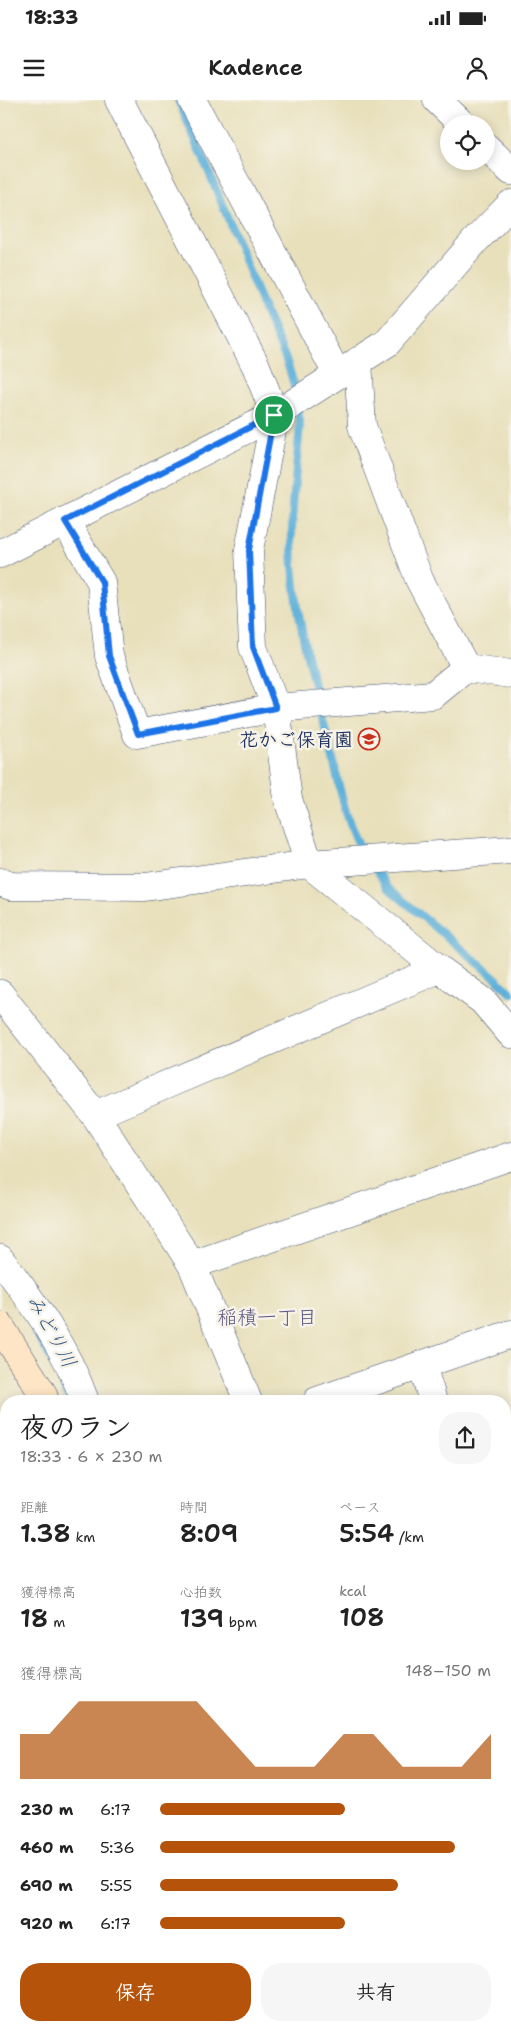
<!DOCTYPE html>
<html lang="ja">
<meta charset="utf-8">
<style>
:root{--surface:#fff;--page:#f6f6f6;--text:#222;--muted:#767676;--accent:#b45309}
body{margin:0;font-family:"Shantell Sans","Klee One",sans-serif;background:var(--page);color:var(--text);height:100vh;display:flex;flex-direction:column;font-size:19px;white-space:nowrap}
*{box-sizing:border-box;margin:0}
p{font-size:16px;color:var(--muted)}
.icon{flex:none;width:28px;height:28px;fill:none;stroke:currentColor;stroke-width:2;stroke-linecap:round;stroke-linejoin:round}
.map{position:relative;flex:1;overflow:hidden}
.side{position:absolute;left:0px;top:1295px;width:511px;height:636px;display:flex;flex-direction:column;background:var(--surface);border-radius:20px 20px 0 0;box-shadow:0 2px 12px #0003}
.side>*{flex:none}
.controls{position:absolute;left:440px;top:15px;display:grid;gap:10px}
.controls a{display:grid;place-items:center;width:55px;height:55px;border-radius:50%;background:var(--surface);box-shadow:0 2px 12px #0003;font-size:25px}
.pin{position:absolute;display:grid;place-items:center;width:42px;height:42px;color:#fff;margin:-21px;border:2px solid #fff;border-radius:50%;box-shadow:0 1px 5px #0007}
.round{display:grid;place-items:center;flex:none;width:52px;height:52px;border-radius:20px;background:var(--page)}
.headline{display:flex;align-items:center;justify-content:space-between;height:85px;padding:0 20px}
h1{font-size:28px;font-weight:600;line-height:38px}
.stats{display:grid;grid-template-columns:repeat(3,1fr);gap:8px;height:85px;padding:5px 20px}
.stats div{display:grid;align-content:center}
.stats b{font-size:25px;font-weight:600}
.stats small{font-size:14px;font-weight:400}
.stats p{font-size:14px}
.chart{height:140px;padding:10px 20px}
.chart p{display:flex;justify-content:space-between}
.chart svg{width:100%;height:90px;margin-top:5px;fill:var(--accent);opacity:.7}
.action{display:flex;gap:10px;margin-top:auto;padding:10px 20px}
.action a{flex:1;height:58px;border-radius:20px;background:var(--accent);color:#fff;font-size:20px;font-weight:600;line-height:58px;text-align:center}
.action a+a{background:var(--page);color:var(--text)}
ul{padding:0 20px;list-style:none;font-size:16px}
li{display:grid;grid-template-columns:80px 60px 1fr;align-items:center;height:38px}
li i{height:12px;border-radius:6px;background:var(--accent)}
.status{display:flex;justify-content:space-between;align-items:center;height:35px;padding:0 25px;background:var(--surface);direction:ltr}
.status svg{height:14px;fill:currentColor}
header{display:flex;justify-content:space-between;align-items:center;height:65px;padding:0 20px;background:var(--surface);font-size:22px;font-weight:600}
.map>svg:first-child{display:block}
</style>
<div class="status"><b>18:33</b><svg viewBox="0 0 49 12"><path d="M0 12V9h3v3zM5 12V6h3v6zM10 12V3h3v9zM15 12V0h3v12zM26 1h20v11H26zM47 4h2v5h-2z"/></svg></div>
<header><svg class="icon" aria-label="menu" viewBox="0 0 24 24"><path d="M4 6h16M4 12h16M4 18h16"/></svg>Kadence<svg class="icon" aria-label="person" viewBox="0 0 24 24"><circle cx="12" cy="8" r="4"/><path d="M4 21q1-7 8-7t8 7"/></svg></header>
<div class="map">
<svg width="511" height="1931" viewBox="0 0 511 1931">
<rect width="100%" height="100%" fill="#f7f3e8"/>
<filter id="ink" filterUnits="userSpaceOnUse"><feTurbulence type="fractalNoise" baseFrequency=".02" numOctaves="2"/><feDisplacementMap in="SourceGraphic" scale="10" xChannelSelector="R" yChannelSelector="G"/><feConvolveMatrix kernelMatrix="1 2 1 2 8 2 1 2 1" color-interpolation-filters="sRGB"/></filter>
<filter id="wash" filterUnits="userSpaceOnUse"><feTurbulence type="fractalNoise" baseFrequency=".0096" numOctaves="4" result="noise"/><feDisplacementMap in="SourceGraphic" scale="20" xChannelSelector="R" yChannelSelector="G"/><feGaussianBlur stdDeviation="1.12" result="paint"/><feColorMatrix in="noise" values="0 0 0 0 0 0 0 0 0 0 0 0 0 0 0 0 0 1.4 0 .05"/><feComposite in="paint" operator="in"/></filter>
<g filter="url(#wash)">
<rect width="100%" height="100%" fill="#e8e0bb"/>
<g fill="none" stroke-linecap="round" stroke-linejoin="round">
<g stroke="#5eb1da" stroke-width="8">
<path d="M178 0C208 66 234 133 260 200 273 233 290 260 296 296"/>
<path d="M297 307 300 321C298 361 291 402 292 442 293 514 314 585 332 655 340 688 346 726 365 755"/>
<polyline points="372,764 387,787 496,878 511,893"/>
<polyline points="35,1231 58,1271 69,1301"/>
<polyline points="135,1925 136,1931"/>
</g>
</g>
</g>
<g filter="url(#ink)">
<g fill="none" stroke-linecap="round" stroke-linejoin="round">
<g stroke="#3a4a6c" stroke-width="29">
<g id="street">
<polyline points="119,0 256,266 275,315 249,450 253,547 276,608 288,699 309,764 439,869 483,901 511,934"/>
<polyline points="192,0 337,274"/>
<polyline points="437,0 462,24"/>
<polyline points="486,47 511,71"/>
<polyline points="358,261 362,326 419,479 466,568"/>
<polyline points="65,421 101,482 109,556 137,634 276,608 433,595 466,568 511,574"/>
<polyline points="0,454 275,315 387,243 475,141 511,104"/>
<polyline points="0,782 11,786 145,787 309,764 511,750"/>
<polyline points="0,894 95,1015 192,1165 248,1301"/>
<polyline points="95,1015 439,869"/>
<path d="M0 1159C34 1203 66 1248 85 1301"/>
<polyline points="192,1165 511,1056"/>
<polyline points="422,1265 433,1301"/>
<polyline points="317,1301 511,1234"/>
<polyline points="505,1384 511,1388"/>
<polyline points="505,1442 511,1437"/>
<polyline points="505,1649 511,1647"/>
<polyline points="0,1683 6,1682"/>
</g>
</g>
<g stroke="#3a4a6c" stroke-width="29">
<g id="secondary">
<polyline points="0,1226 43,1294 45,1301"/>
<polyline points="112,1925 112,1931"/>
<polyline points="480,1931 493,1925"/>
</g>
</g>
<use href="#street" stroke="#fff" stroke-width="28"/>
<use href="#secondary" stroke="#fee5c5" stroke-width="28"/>
</g>
</g>
<g fill="none" stroke-linecap="round" stroke-linejoin="round" filter="url(#ink)">
<g stroke="#fff" stroke-width="10">
<polygon id="route" points="274,315 249,450 253,547 276,608 138,634 109,556 102,482 65,421"/>
</g>
<use href="#route" stroke="#1a73e8" stroke-width="6"/>
</g>
<defs>
<g id="school-ring" transform="scale(1.125)"><circle r="9.5" fill="#f7f3e8" stroke="#c8321e" stroke-width="1.5"/><path d="M0-5L7-2L0 1L-7-2ZM-4 1L0 2.5L4 1V4Q0 6-4 4Z" fill="#c8321e"/></g>
</defs>
<g fill-rule="evenodd">
<use href="#school-ring" x="369" y="639"/>
</g>
<g text-anchor="middle" stroke-width="5" stroke-linejoin="round" paint-order="stroke">
<g font-size="19" font-weight="bold" fill="#1b2f5e" stroke="#f7f3e8" text-anchor="end">
<text x="353" y="646">花かご保育園</text>
</g>
<g font-size="20" fill="#5d5a84" stroke="#f7f3e8">
<text x="267" y="1224">稲積一丁目</text>
</g>
<g font-size="20" font-style="italic" fill="#2f5683" stroke="#f7f3e8">
<text transform="translate(52 1231) rotate(61)" y="7">みどり川</text>
</g>
</g>
</svg>
<div class="controls">
<a><svg class="icon" aria-label="locate" viewBox="0 0 24 24"><circle cx="12" cy="12" r="6"/><path d="M12 2v4M12 18v4M2 12h4M18 12h4"/></svg></a>
</div>
<div class="pin" style="left:274px;top:315px;background:#1e9e55"><svg class="icon" aria-label="arrive" viewBox="0 0 24 24"><path d="M6 21V4h12l-3 4 3 4H6"/></svg></div>
<section class="side">
<div class="headline"><div><h1>夜のラン</h1><p>18:33 · 6 × 230 m</p></div><a class="round"><svg class="icon" aria-label="share" viewBox="0 0 24 24"><path d="M12 15V3M7 8l5-5 5 5M5 13v7h14v-7"/></svg></a></div>
<div class="stats">
<div><p>距離</p><b>1.38<small> km</small></b></div>
<div><p>時間</p><b>8:09</b></div>
<div><p>ペース</p><b>5:54<small> /km</small></b></div>
</div>
<div class="stats">
<div><p>獲得標高</p><b>18<small> m</small></b></div>
<div><p>心拍数</p><b>139<small> bpm</small></b></div>
<div><p>kcal</p><b>108</b></div>
</div>
<div class="chart"><p><span>獲得標高</span>148–150 m</p>
<svg viewBox="0 0 160 44" preserveAspectRatio="none"><path d="M0 44V22L10 22L20 6L30 6L40 6L50 6L60 6L70 22L80 38L90 38L100 38L110 22L120 22L130 38L140 38L150 38L160 22V44z"/></svg>
</div>
<ul>
<li><b>230 m</b>6:17<i style="width:56%"></i></li>
<li><b>460 m</b>5:36<i style="width:89%"></i></li>
<li><b>690 m</b>5:55<i style="width:72%"></i></li>
<li><b>920 m</b>6:17<i style="width:56%"></i></li>
</ul>
<div class="action"><a>保存</a><a>共有</a></div>
</section>
</div>
